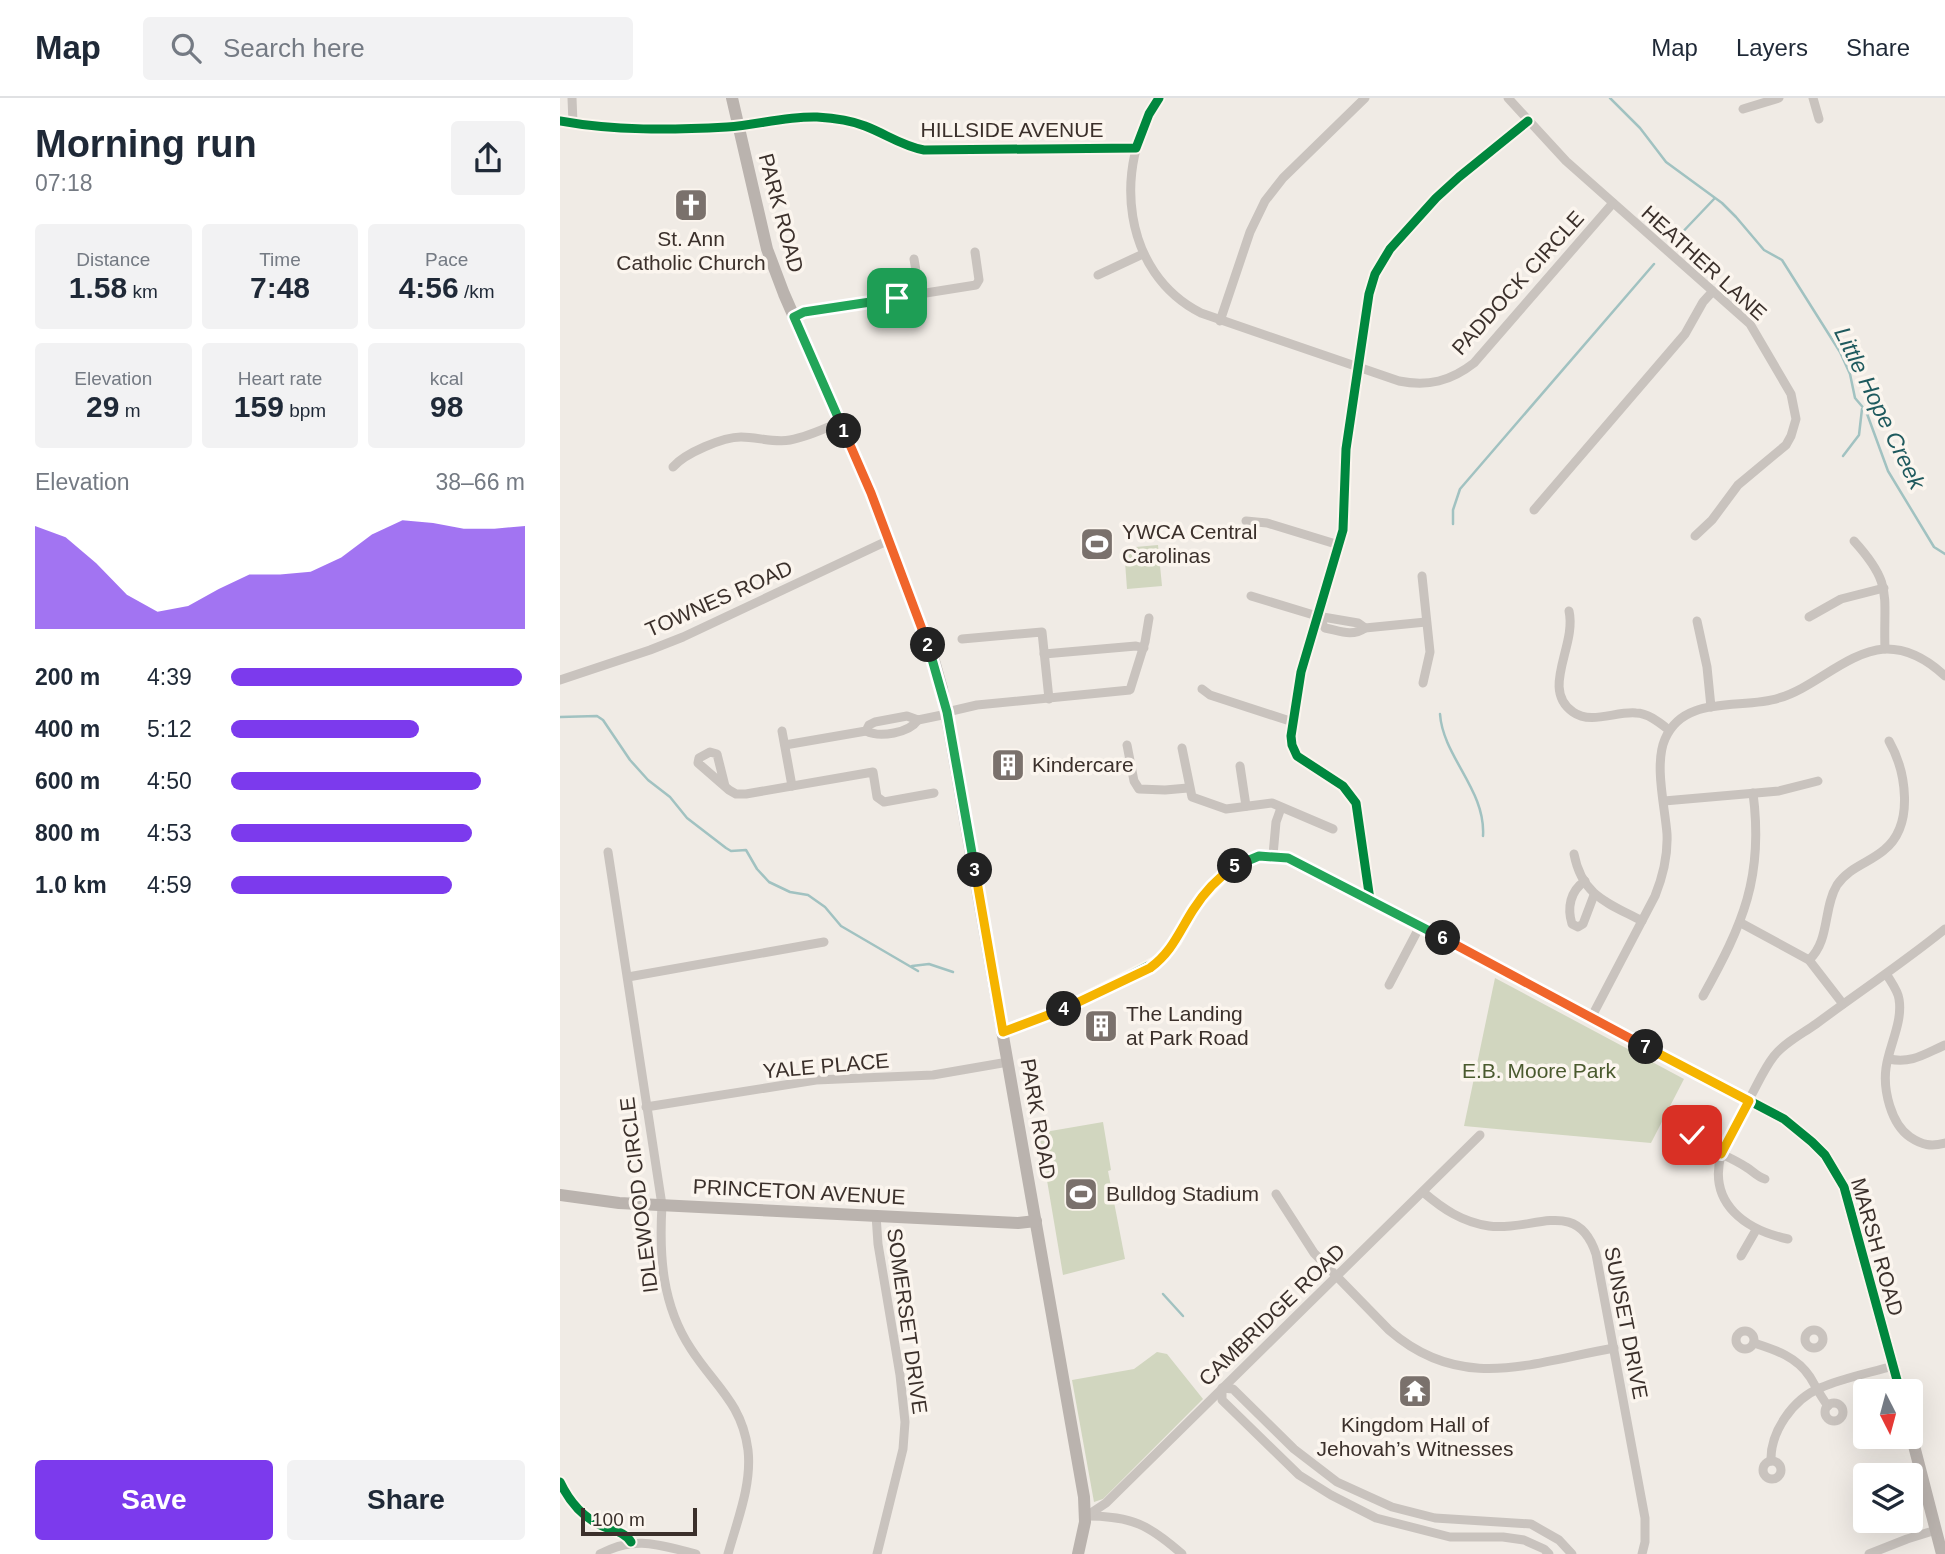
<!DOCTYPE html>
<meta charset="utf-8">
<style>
:root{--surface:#fff;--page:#f2f2f3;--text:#1f2937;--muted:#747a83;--line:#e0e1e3;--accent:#7c3aed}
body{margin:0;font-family:Helvetica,sans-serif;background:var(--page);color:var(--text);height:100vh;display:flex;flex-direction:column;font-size:26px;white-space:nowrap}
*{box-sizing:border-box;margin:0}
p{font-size:23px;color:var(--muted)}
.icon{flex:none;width:38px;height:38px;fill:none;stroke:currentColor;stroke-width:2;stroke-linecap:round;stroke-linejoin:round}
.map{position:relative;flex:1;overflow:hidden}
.sheet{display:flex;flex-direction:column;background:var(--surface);width:560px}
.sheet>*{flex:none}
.needle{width:46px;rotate:174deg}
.tools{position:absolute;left:1293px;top:1281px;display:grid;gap:14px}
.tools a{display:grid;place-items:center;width:70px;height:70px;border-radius:7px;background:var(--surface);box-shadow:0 7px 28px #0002;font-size:35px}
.scale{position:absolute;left:21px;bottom:18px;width:116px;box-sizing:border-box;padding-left:7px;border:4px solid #3b302b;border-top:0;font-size:19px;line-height:24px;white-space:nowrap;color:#3b302b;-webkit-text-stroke:5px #fbf5ee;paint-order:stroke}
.pin{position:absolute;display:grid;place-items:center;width:60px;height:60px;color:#fff;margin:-30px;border-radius:14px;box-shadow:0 4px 10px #0006}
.km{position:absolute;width:35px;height:35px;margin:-18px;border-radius:50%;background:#222;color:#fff;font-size:19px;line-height:35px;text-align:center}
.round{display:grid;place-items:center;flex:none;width:74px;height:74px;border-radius:7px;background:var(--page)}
.overview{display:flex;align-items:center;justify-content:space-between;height:119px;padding:0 35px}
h1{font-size:38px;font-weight:700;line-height:52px}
.stats{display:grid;grid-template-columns:repeat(3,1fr);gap:10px;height:119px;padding:7px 35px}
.stats div{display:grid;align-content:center;border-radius:7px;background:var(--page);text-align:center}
.stats b{font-size:30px;font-weight:700}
.stats small{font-size:19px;font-weight:400}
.stats p{font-size:19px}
.chart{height:196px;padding:14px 35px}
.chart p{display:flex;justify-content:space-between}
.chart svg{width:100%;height:126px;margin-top:7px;fill:var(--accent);opacity:.7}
.button{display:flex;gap:14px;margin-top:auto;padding:14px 35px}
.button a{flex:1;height:80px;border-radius:7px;background:var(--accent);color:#fff;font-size:28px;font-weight:700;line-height:80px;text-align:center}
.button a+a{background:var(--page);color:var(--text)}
ul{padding:0 35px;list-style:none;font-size:23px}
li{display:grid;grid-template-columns:112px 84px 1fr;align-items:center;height:52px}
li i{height:18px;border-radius:9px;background:var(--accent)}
header{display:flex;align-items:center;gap:42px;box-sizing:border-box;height:98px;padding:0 35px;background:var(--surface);border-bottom:2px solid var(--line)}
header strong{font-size:33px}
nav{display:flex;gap:38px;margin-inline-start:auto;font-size:24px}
.search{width:490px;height:63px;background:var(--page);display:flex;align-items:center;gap:18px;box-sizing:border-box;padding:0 24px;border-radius:7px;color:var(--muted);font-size:26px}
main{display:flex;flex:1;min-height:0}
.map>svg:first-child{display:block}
</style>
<header>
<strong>Map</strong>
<div class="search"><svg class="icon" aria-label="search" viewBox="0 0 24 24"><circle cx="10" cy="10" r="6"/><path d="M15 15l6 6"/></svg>Search here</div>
<nav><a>Map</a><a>Layers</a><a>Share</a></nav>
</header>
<main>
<section class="sheet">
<div class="overview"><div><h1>Morning run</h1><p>07:18</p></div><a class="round"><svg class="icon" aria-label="share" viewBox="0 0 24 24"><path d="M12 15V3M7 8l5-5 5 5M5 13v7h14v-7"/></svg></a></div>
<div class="stats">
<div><p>Distance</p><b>1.58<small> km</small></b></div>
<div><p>Time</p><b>7:48</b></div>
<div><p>Pace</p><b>4:56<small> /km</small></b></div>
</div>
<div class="stats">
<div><p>Elevation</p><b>29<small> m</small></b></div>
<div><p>Heart rate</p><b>159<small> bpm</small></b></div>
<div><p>kcal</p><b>98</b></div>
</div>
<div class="chart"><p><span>Elevation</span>38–66 m</p>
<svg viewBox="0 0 160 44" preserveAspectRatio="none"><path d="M0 44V8L10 12L20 21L30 32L40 38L50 36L60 30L70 25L80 25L90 24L100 19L110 11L120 6L130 7L140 9L150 9L160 8V44z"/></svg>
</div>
<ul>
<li><b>200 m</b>4:39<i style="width:99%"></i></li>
<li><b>400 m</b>5:12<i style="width:64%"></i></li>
<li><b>600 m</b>4:50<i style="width:85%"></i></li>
<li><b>800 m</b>4:53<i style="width:82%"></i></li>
<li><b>1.0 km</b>4:59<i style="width:75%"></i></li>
</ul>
<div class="button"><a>Save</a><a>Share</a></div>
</section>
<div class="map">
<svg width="1385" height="1456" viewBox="0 0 1385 1456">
<rect width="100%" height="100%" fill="#f0ebe5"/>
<g fill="#d1d6bf">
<polygon points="598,447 602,488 567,491 564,450"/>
<polygon points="935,880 1124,981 1091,1045 904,1028"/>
<polygon points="543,1024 551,1072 548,1073 565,1161 503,1177 479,1035"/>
<polygon points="597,1254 607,1256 643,1301 543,1401 534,1404 512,1282 574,1271"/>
</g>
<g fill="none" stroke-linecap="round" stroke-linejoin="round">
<g stroke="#a1c2c1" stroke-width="2.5">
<polyline points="1050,0 1080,30 1106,64 1162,105 1176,119 1204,152 1222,162 1280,254 1290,276 1295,300 1306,313 1328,373 1374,449 1385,456"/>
<polyline points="1115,142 1154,101"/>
<polyline points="1283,358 1299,337 1302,311"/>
<polyline points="893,426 893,412 900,391 1094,166"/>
<path d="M880 616C883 659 926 692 923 738"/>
<polyline points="0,619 37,618 43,622 70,662 88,682 110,699 127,720 166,750 171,753 186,752 197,771 209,784 230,794 248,797 265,809 281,828 358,873"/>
<polyline points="352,868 369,866 393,874"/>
<polyline points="603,1196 623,1218"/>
</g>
<g stroke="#c9c3be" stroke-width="9">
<polyline points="12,0 13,25"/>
<path d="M599 0C552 69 562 175 641 215L839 283C868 289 891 283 914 265L1053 105"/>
<polyline points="948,0 1006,63 1190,226 1231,296 1236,321 1231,338 1226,347 1178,387 1152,422 1135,438"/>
<polyline points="1253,0 1259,21"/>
<polyline points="1183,11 1219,0"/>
<path d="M0 23C54 33 112 32 167 29 197 27 226 18 257 19 274 20 290 22 305 28 326 36 342 48 364 52L576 50"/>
<polyline points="354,161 360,196"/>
<polyline points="538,177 583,156"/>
<polyline points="234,219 253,213 416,187 419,182 415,154"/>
<polyline points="660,223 690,134 705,103 723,80 805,0"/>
<path d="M113 369C125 355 163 339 181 339 197 339 214 345 230 342 247 339 264 331 280 324"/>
<polyline points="974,412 1125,236 1143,204 1153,193"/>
<polyline points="686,423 707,425 779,447"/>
<path d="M1294 443C1334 487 1323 497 1325 551"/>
<polyline points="862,478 870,554 863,585"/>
<path d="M691 498 757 518 798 525 805 530C792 539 780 533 765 530L757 518"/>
<path d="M1009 513C1017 548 980 591 1013 614 1031 627 1056 613 1076 615 1088 615 1100 625 1109 632"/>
<polyline points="1249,519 1281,501 1324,490"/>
<polyline points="1137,523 1147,569 1151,609"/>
<polyline points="805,530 866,524"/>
<polyline points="402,541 482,534 489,601"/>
<polyline points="484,556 576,548 584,550"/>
<polyline points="0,582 90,552 123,539 329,442"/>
<polyline points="642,591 650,597 733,624"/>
<polyline points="387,614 417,607 570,592 585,544 589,520"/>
<polyline points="222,633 232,688"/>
<path d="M306 633C320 640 349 635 358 622"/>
<polyline points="225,647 306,633 309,627 315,624 347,618 358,622 387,616"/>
<polyline points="567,647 574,683 579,691 605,692 628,690"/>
<polyline points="622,650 632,699 666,711 712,705 773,731"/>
<polyline points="680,668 686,708"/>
<polyline points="165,688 157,656 150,654 139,660 138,665 169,692 176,696 186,696 313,674 317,699 324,704 374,695"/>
<polyline points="1104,703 1219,693 1258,683"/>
<path d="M48 754 102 1107C99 1158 102 1207 131 1251 154 1287 182 1305 188 1352 192 1387 177 1423 168 1456"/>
<path d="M1014 756C1022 798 1048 805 1082 823"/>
<polyline points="713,757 716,724 721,710"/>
<path d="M1025 783C1010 793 1007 810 1012 826L1018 829 1023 826 1034 797"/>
<polyline points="810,802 796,705 783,688 737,658 732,647 731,638 741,574 783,432 786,351 809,196 815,176 830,151 876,100 899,79 968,23"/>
<polyline points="1181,825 1249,862 1283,906"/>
<path d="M1249 862C1270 843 1263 810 1277 787 1289 769 1309 765 1324 752 1355 727 1346 673 1329 643"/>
<path d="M1327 877C1331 884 1338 893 1339 901 1343 924 1329 948 1326 970 1323 992 1331 1026 1350 1039 1362 1047 1371 1049 1385 1045"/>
<polyline points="68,879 264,844"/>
<polyline points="829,887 860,828"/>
<path d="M1143 898C1183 826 1204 779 1193 695"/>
<path d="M1031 920 1095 798C1103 778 1108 758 1107 736 1105 709 1094 666 1105 641 1124 596 1181 612 1219 600 1254 590 1287 554 1324 551 1348 550 1368 562 1385 578"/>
<path d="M1329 961C1352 966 1366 955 1385 947"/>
<polyline points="86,1009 256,982 373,977 448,964"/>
<path d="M1132 1037C1147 1052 1168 1057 1186 1069 1193 1073 1197 1079 1205 1081"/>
<path d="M863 1094C883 1111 902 1124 929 1128 972 1134 1017 1098 1036 1156L1085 1420V1444L1082 1456"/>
<path d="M716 1096 754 1155 829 1232C901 1295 970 1265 1054 1250"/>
<polyline points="316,1117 318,1146 340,1277 345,1324 343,1351 317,1456"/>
<path d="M1228 1141C1186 1132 1148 1106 1161 1057 1165 1039 1178 1021 1187 1005 1196 990 1203 972 1214 958 1224 945 1242 936 1256 926 1299 894 1343 865 1385 831"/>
<polyline points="1181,1158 1196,1132"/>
<circle cx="1254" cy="1241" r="9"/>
<circle cx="1185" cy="1242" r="9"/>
<path d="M1194 1245C1216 1252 1237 1259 1250 1279 1256 1289 1261 1299 1268 1308"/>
<circle cx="1274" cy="1314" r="9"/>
<path d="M1211 1363C1210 1334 1233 1301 1260 1290 1283 1280 1309 1275 1333 1268"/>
<circle cx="1212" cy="1372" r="9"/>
<path d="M0 1384C9 1403 22 1419 42 1428 53 1433 64 1433 71 1444"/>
<path d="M527 1418C572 1418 589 1427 622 1456"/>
<polyline points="525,1419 546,1405 920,1037"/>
<path d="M40 1456C76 1437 99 1447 136 1456"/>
<polyline points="989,1456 984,1451 964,1442 943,1439 890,1439 816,1420 771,1397 739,1377 662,1302 662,1290 673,1291 734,1351 777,1384 832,1409 875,1420 971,1426 999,1442 1012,1456"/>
<polyline points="1309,1456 1347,1441 1376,1432"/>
</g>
<g stroke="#bab3ae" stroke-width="12">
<polyline points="172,0 207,151 224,196 311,395 374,563 382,591 524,1399 525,1424 518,1456"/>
<polyline points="443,934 485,917 496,915 600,862 616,843 635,808 669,772 699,758 728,760 1224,1021 1252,1044 1265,1057 1284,1089 1340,1293"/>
<polyline points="0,1097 59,1105 458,1125 476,1123"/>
<polyline points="1351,1336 1382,1456"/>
</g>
<g stroke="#fbf5ee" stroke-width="13">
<g id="cycleway">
<path d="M0 23C54 33 112 32 167 29 197 27 226 18 257 19 274 20 290 22 305 28 326 36 342 48 364 52L576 50 589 16 599 0"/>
<polyline points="810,802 796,705 783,688 737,658 732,647 731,638 741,574 783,432 786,351 809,196 815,176 830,151 876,100 899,79 968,23"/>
<polyline points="443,934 485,917 496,915 600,862 616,843 635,808 669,772 699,758 728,760 1224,1021 1252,1044 1265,1057 1284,1089 1340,1293"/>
<path d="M0 1384C9 1403 22 1419 42 1428 53 1433 64 1433 71 1444"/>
</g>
</g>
<use href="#cycleway" stroke="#00873e" stroke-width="9"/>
</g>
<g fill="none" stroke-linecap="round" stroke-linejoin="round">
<g stroke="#fff" stroke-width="14">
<polyline id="split-1" points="284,333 234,219 244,214 337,200"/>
</g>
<g stroke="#fff" stroke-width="14">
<polyline id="split-2" points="284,333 311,395 368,547"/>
</g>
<g stroke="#fff" stroke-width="14">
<polyline id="split-3" points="368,547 387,614 415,772"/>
</g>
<g stroke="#fff" stroke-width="14">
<polyline id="split-4" points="415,772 443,934 504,911"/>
</g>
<g stroke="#fff" stroke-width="14">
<path id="split-5" d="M504 911 590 870C612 854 619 834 633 812 643 796 659 779 675 768"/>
</g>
<g stroke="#fff" stroke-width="14">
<polyline id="split-6" points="675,768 699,758 728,760 883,840"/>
</g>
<g stroke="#fff" stroke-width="14">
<polyline id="split-7" points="883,840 1086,949"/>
</g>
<g stroke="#fff" stroke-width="14">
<polyline id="split-8" points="1086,949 1189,1003 1161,1056 1147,1049 1132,1037"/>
</g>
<use href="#split-1" stroke="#22a559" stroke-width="9"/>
<use href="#split-2" stroke="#f0652b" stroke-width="9"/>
<use href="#split-3" stroke="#22a559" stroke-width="9"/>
<use href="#split-4" stroke="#f5b400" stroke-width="9"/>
<use href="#split-5" stroke="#f5b400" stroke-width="9"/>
<use href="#split-6" stroke="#22a559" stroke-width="9"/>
<use href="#split-7" stroke="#f0652b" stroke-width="9"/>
<use href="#split-8" stroke="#f5b400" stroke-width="9"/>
</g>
<defs>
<g id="church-square" transform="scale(1.75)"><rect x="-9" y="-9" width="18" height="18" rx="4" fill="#7a716c" stroke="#fbf5ee"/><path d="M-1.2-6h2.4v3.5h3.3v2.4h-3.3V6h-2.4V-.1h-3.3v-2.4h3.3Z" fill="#fff"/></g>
<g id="stadium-square" transform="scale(1.75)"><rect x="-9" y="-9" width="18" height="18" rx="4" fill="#7a716c" stroke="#fbf5ee"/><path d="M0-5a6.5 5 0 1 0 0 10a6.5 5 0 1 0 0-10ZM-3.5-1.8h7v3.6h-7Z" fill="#fff"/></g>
<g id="building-square" transform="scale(1.75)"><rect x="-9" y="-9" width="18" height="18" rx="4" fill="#7a716c" stroke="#fbf5ee"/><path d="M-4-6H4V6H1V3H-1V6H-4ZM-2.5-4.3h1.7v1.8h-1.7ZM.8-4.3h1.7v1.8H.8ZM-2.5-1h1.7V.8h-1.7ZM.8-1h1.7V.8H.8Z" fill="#fff"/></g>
<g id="temple-square" transform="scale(1.75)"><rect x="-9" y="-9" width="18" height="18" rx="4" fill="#7a716c" stroke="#fbf5ee"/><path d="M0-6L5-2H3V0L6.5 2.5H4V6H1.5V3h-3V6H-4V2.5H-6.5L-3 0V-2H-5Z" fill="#fff"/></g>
</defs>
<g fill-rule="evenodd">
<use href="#church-square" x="131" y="107"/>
<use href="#stadium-square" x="537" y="446"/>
<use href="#building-square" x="448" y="667"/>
<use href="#building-square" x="541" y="928"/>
<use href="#stadium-square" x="521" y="1096"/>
<use href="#temple-square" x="855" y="1293"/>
</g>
<g text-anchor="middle" stroke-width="7" stroke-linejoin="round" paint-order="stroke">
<g font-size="21" fill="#3b302b" stroke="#fbf5ee">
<text x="452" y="39">HILLSIDE AVENUE</text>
<text transform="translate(221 115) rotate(75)" y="7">PARK ROAD</text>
<text transform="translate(1144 165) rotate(42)" y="7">HEATHER LANE</text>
<text transform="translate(958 185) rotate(-48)" y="7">PADDOCK CIRCLE</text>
<text transform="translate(159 501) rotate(-24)" y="7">TOWNES ROAD</text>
<text transform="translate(266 968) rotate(-5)" y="7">YALE PLACE</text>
<text transform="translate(478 1021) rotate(80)" y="7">PARK ROAD</text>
<text transform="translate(239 1094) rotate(3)" y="7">PRINCETON AVENUE</text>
<text transform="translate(79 1097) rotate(-97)" y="7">IDLEWOOD CIRCLE</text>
<text transform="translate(1317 1149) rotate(74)" y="7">MARSH ROAD</text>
<text transform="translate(712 1217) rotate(-44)" y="7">CAMBRIDGE ROAD</text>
<text transform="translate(347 1223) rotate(82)" y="7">SOMERSET DRIVE</text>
<text transform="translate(1066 1225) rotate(79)" y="7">SUNSET DRIVE</text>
</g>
<g font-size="21" fill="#3b302b" stroke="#fbf5ee" text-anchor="start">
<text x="131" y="148" text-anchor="middle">St. Ann<tspan x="131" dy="24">Catholic Church</tspan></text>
<text x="562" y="441">YWCA Central<tspan x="562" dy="24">Carolinas</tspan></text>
<text x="472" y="674">Kindercare</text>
<text x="566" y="923">The Landing<tspan x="566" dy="24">at Park Road</tspan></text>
<text x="546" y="1103">Bulldog Stadium</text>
<text x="855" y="1334" text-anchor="middle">Kingdom Hall of<tspan x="855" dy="24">Jehovah’s Witnesses</tspan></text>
</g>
<g font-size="21" fill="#4a5a2e" stroke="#fbf5ee">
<text x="979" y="980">E.B. Moore Park</text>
</g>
<g font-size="23" font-style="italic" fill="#1f5a5e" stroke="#fbf5ee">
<text transform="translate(1320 310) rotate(64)" y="8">Little Hope Creek</text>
</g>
</g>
</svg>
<div class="tools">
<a><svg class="needle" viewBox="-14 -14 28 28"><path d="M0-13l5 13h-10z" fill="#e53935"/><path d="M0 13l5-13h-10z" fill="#747a83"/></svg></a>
<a><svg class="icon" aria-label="layers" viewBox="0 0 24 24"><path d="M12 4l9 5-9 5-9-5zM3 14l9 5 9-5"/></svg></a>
</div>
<div class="scale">100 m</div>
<div class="pin" style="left:337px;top:200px;background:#1e9e55"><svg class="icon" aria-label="arrive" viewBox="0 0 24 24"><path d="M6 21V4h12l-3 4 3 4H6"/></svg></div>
<div class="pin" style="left:1132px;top:1037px;background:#d93025"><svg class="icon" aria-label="check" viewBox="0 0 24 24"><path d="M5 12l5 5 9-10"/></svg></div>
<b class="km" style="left:284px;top:333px">1</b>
<b class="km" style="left:368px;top:547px">2</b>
<b class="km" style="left:415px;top:772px">3</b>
<b class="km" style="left:504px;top:911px">4</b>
<b class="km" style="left:675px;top:768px">5</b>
<b class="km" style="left:883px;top:840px">6</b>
<b class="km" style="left:1086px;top:949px">7</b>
</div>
</main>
